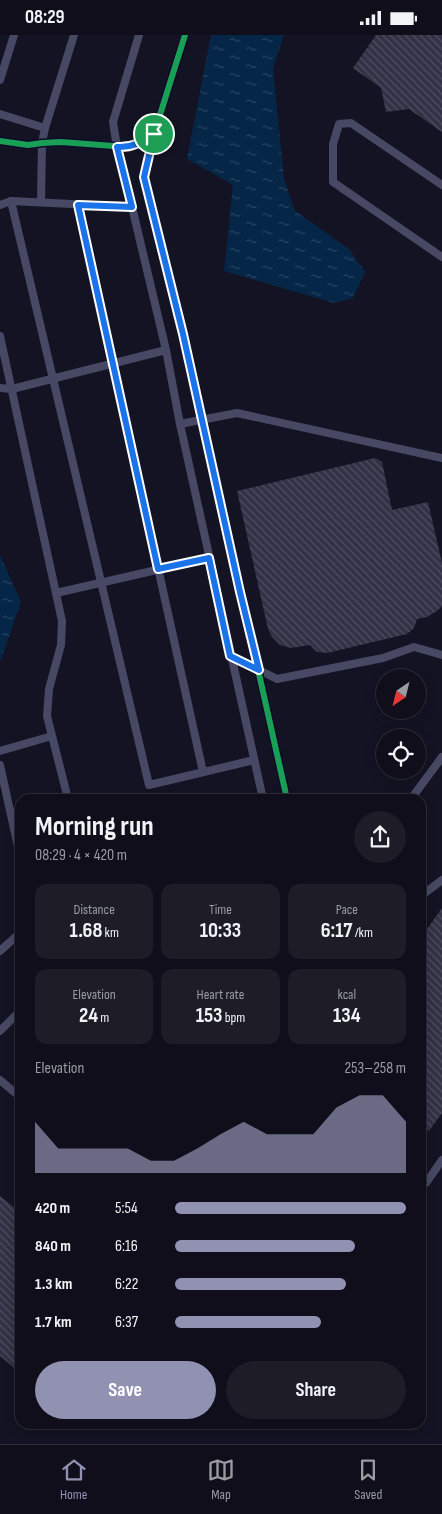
<!DOCTYPE html>
<meta charset="utf-8">
<style>
:root{--surface:#0f0e1a;--page:#1d1c27;--text:#f1f3f6;--muted:#9b9ca2;--line:#2f2e39;--accent:#9192b2}
body{margin:0;font-family:"Sofia Sans Condensed",sans-serif;background:var(--page);color:var(--text);height:100vh;display:flex;flex-direction:column;font-size:19px;white-space:nowrap}
*{box-sizing:border-box;margin:0}
p{font-size:16px;color:var(--muted)}
.icon{flex:none;width:28px;height:28px;fill:none;stroke:currentColor;stroke-width:2;stroke-linecap:round;stroke-linejoin:round}
.map{position:relative;flex:1;overflow:hidden}
.sheet{position:absolute;left:15px;top:759px;width:411px;height:635px;display:flex;flex-direction:column;background:var(--surface);border-radius:15px;box-shadow:0 2px 12px #0003,0 0 0 1px var(--line)}
.sheet>*{flex:none}
.needle{width:32px;rotate:215deg}
.buttons{position:absolute;left:376px;top:634px;display:grid;gap:10px}
.buttons a{display:grid;place-items:center;width:50px;height:50px;border-radius:50%;background:var(--surface);box-shadow:0 2px 12px #0003,0 0 0 1px var(--line);font-size:25px}
.pin{position:absolute;display:grid;place-items:center;width:42px;height:42px;color:#fff;margin:-21px;border:2px solid #fff;border-radius:50%;box-shadow:0 1px 5px #0007}
.round{display:grid;place-items:center;flex:none;width:52px;height:52px;border-radius:26px;background:var(--page)}
.head{display:flex;align-items:center;justify-content:space-between;height:85px;padding:0 20px}
h1{font-size:28px;font-weight:700;line-height:38px}
.stats{display:grid;grid-template-columns:repeat(3,1fr);gap:8px;height:85px;padding:5px 20px}
.stats div{display:grid;align-content:center;border-radius:12px;background:var(--page);text-align:center}
.stats b{font-size:21px;font-weight:700}
.stats small{font-size:14px;font-weight:400}
.stats p{font-size:14px}
.chart{height:140px;padding:10px 20px}
.chart p{display:flex;justify-content:space-between}
.chart svg{width:100%;height:90px;margin-top:5px;fill:var(--accent);opacity:.7}
.cta{display:flex;gap:10px;margin-top:auto;padding:10px 20px}
.cta a{flex:1;height:58px;border-radius:30px;background:var(--accent);color:#fff;font-size:20px;font-weight:700;line-height:58px;text-align:center}
.cta a+a{background:var(--page);color:var(--text)}
ul{padding:0 20px;list-style:none;font-size:16px}
li{display:grid;grid-template-columns:80px 60px 1fr;align-items:center;height:38px}
li i{height:12px;border-radius:6px;background:var(--accent)}
.status{display:flex;justify-content:space-between;align-items:center;height:35px;padding:0 25px;background:var(--surface);direction:ltr}
.status svg{height:14px;fill:currentColor}
.tabs{display:flex;justify-content:space-around;align-items:center;height:70px;border-top:1px solid var(--line);background:var(--surface);font-size:14px;color:var(--muted)}
.tabs a{display:grid;justify-items:center;gap:2px}
.tabs .on{color:var(--accent)}
.map>svg:first-child{display:block}
</style>
<div class="status"><b>08:29</b><svg viewBox="0 0 49 12"><path d="M0 12V9h3v3zM5 12V6h3v6zM10 12V3h3v9zM15 12V0h3v12zM26 1h20v11H26zM47 4h2v5h-2z"/></svg></div>
<div class="map">
<svg width="442" height="1409" viewBox="0 0 442 1409">
<defs>
<pattern id="water-ripples" width="26" height="14" patternUnits="userSpaceOnUse" patternTransform="scale(1.25)"><rect width="26" height="14" fill="#062647"/><path d="M2 4q2-2 4 0t4 0M15 11q2-2 4 0t4 0" fill="none" stroke="#294563"/></pattern>
<pattern id="building-back-hatch" width="6" height="6" patternUnits="userSpaceOnUse" patternTransform="scale(1.25)"><rect width="6" height="6" fill="#323145"/><path d="M-1 5l2 2M0 0l6 6M5-1l2 2" fill="none" stroke="#4f4e61"/></pattern>
</defs>
<rect width="100%" height="100%" fill="#141323"/>
<g fill="url(#water-ripples)">
<polygon points="211,0 284,0 273,33 284,144 295,176 349,214 365,237 353,263 334,268 224,236 233,150 187,124"/>
<polygon points="0,520 21,567 0,627"/>
</g>
<g fill="url(#building-back-hatch)">
<polygon points="376,0 442,0 442,97 409,74 386,77 381,53 353,33"/>
<polygon points="375,423 382,427 392,475 428,467 442,528 442,571 437,576 427,582 417,584 414,593 407,599 327,618 317,617 310,610 291,613 280,610 272,602 268,594 237,456"/>
<polygon points="442,873 442,1078 429,1096 421,1089 421,891 427,894"/>
<polygon points="0,1161 20,1177 20,1338 0,1321"/>
</g>
<g fill="none" stroke-linecap="round" stroke-linejoin="round">
<g stroke="#474964" stroke-width="8">
<polyline points="0,45 14,0"/>
<polyline points="0,79 45,93"/>
<polyline points="442,150 351,88 339,89 333,109 333,147 442,222"/>
<polyline points="11,166 149,750 254,725"/>
<polyline points="41,167 42,108 45,93 74,0"/>
<polyline points="0,170 11,166 132,172 166,315"/>
<polyline points="78,170 203,737"/>
<polyline points="132,172 117,112 113,87 139,0"/>
<polyline points="0,301 62,586 61,610 49,654 47,681 68,764"/>
<polyline points="0,353 12,354 166,315 180,389 237,378 442,423"/>
<polyline points="180,389 263,764"/>
<polyline points="56,558 209,523"/>
<polyline points="231,621 277,644 383,623 414,612 442,620"/>
<polyline points="0,716 52,701"/>
<polyline points="0,730 20,821"/>
<polyline points="411,764 442,722"/>
<polyline points="421,861 442,845"/>
<polyline points="0,916 20,898"/>
<polyline points="0,996 20,976"/>
<polyline points="0,1045 20,1062"/>
<polyline points="421,1147 426,1148 442,1125"/>
</g>
<g stroke="#0e0d29" stroke-width="9">
<g id="cycleway">
<polyline points="185,0 154,99 144,142 183,299 287,764"/>
<polyline points="0,106 28,110 42,108 61,107 127,112 139,109 154,99"/>
</g>
</g>
<use href="#cycleway" stroke="#1a9f57" stroke-width="6"/>
</g>
<g fill="none" stroke-linecap="round" stroke-linejoin="round">
<g stroke="#fff" stroke-width="10">
<path id="route" d="M154 99 144 142 183 299 240 557 259 635 230 621 209 523 158 534 78 170 132 172 117 112C132 113 142 107 154 99Z"/>
</g>
<use href="#route" stroke="#1a73e8" stroke-width="6"/>
</g>
</svg>
<div class="buttons">
<a><svg class="needle" viewBox="-14 -14 28 28"><path d="M0-13l5 13h-10z" fill="#e53935"/><path d="M0 13l5-13h-10z" fill="#9b9ca2"/></svg></a>
<a><svg class="icon" aria-label="locate" viewBox="0 0 24 24"><circle cx="12" cy="12" r="6"/><path d="M12 2v4M12 18v4M2 12h4M18 12h4"/></svg></a>
</div>
<div class="pin" style="left:154px;top:99px;background:#1e9e55"><svg class="icon" aria-label="arrive" viewBox="0 0 24 24"><path d="M6 21V4h12l-3 4 3 4H6"/></svg></div>
<section class="sheet">
<div class="head"><div><h1>Morning run</h1><p>08:29 · 4 × 420 m</p></div><a class="round"><svg class="icon" aria-label="share" viewBox="0 0 24 24"><path d="M12 15V3M7 8l5-5 5 5M5 13v7h14v-7"/></svg></a></div>
<div class="stats">
<div><p>Distance</p><b>1.68<small> km</small></b></div>
<div><p>Time</p><b>10:33</b></div>
<div><p>Pace</p><b>6:17<small> /km</small></b></div>
</div>
<div class="stats">
<div><p>Elevation</p><b>24<small> m</small></b></div>
<div><p>Heart rate</p><b>153<small> bpm</small></b></div>
<div><p>kcal</p><b>134</b></div>
</div>
<div class="chart"><p><span>Elevation</span>253–258 m</p>
<svg viewBox="0 0 160 44" preserveAspectRatio="none"><path d="M0 44V19L10 32L20 32L30 32L40 32L50 38L60 38L70 32L80 25L90 19L100 25L110 25L120 25L130 12L140 6L150 6L160 19V44z"/></svg>
</div>
<ul>
<li><b>420 m</b>5:54<i style="width:100%"></i></li>
<li><b>840 m</b>6:16<i style="width:78%"></i></li>
<li><b>1.3 km</b>6:22<i style="width:74%"></i></li>
<li><b>1.7 km</b>6:37<i style="width:63%"></i></li>
</ul>
<div class="cta"><a>Save</a><a>Share</a></div>
</section>
</div>
<nav class="tabs">
<a class="on"><svg class="icon" aria-label="home" viewBox="0 0 24 24"><path d="M3 11l9-7 9 7M6 9v11h12V9"/></svg>Home</a>
<a><svg class="icon" aria-label="map" viewBox="0 0 24 24"><path d="M3 6l6-2 6 2 6-2v14l-6 2-6-2-6 2zM9 4v14M15 6v14"/></svg>Map</a>
<a><svg class="icon" aria-label="saved" viewBox="0 0 24 24"><path d="M7 4h10v16l-5-4-5 4z"/></svg>Saved</a>
</nav>
